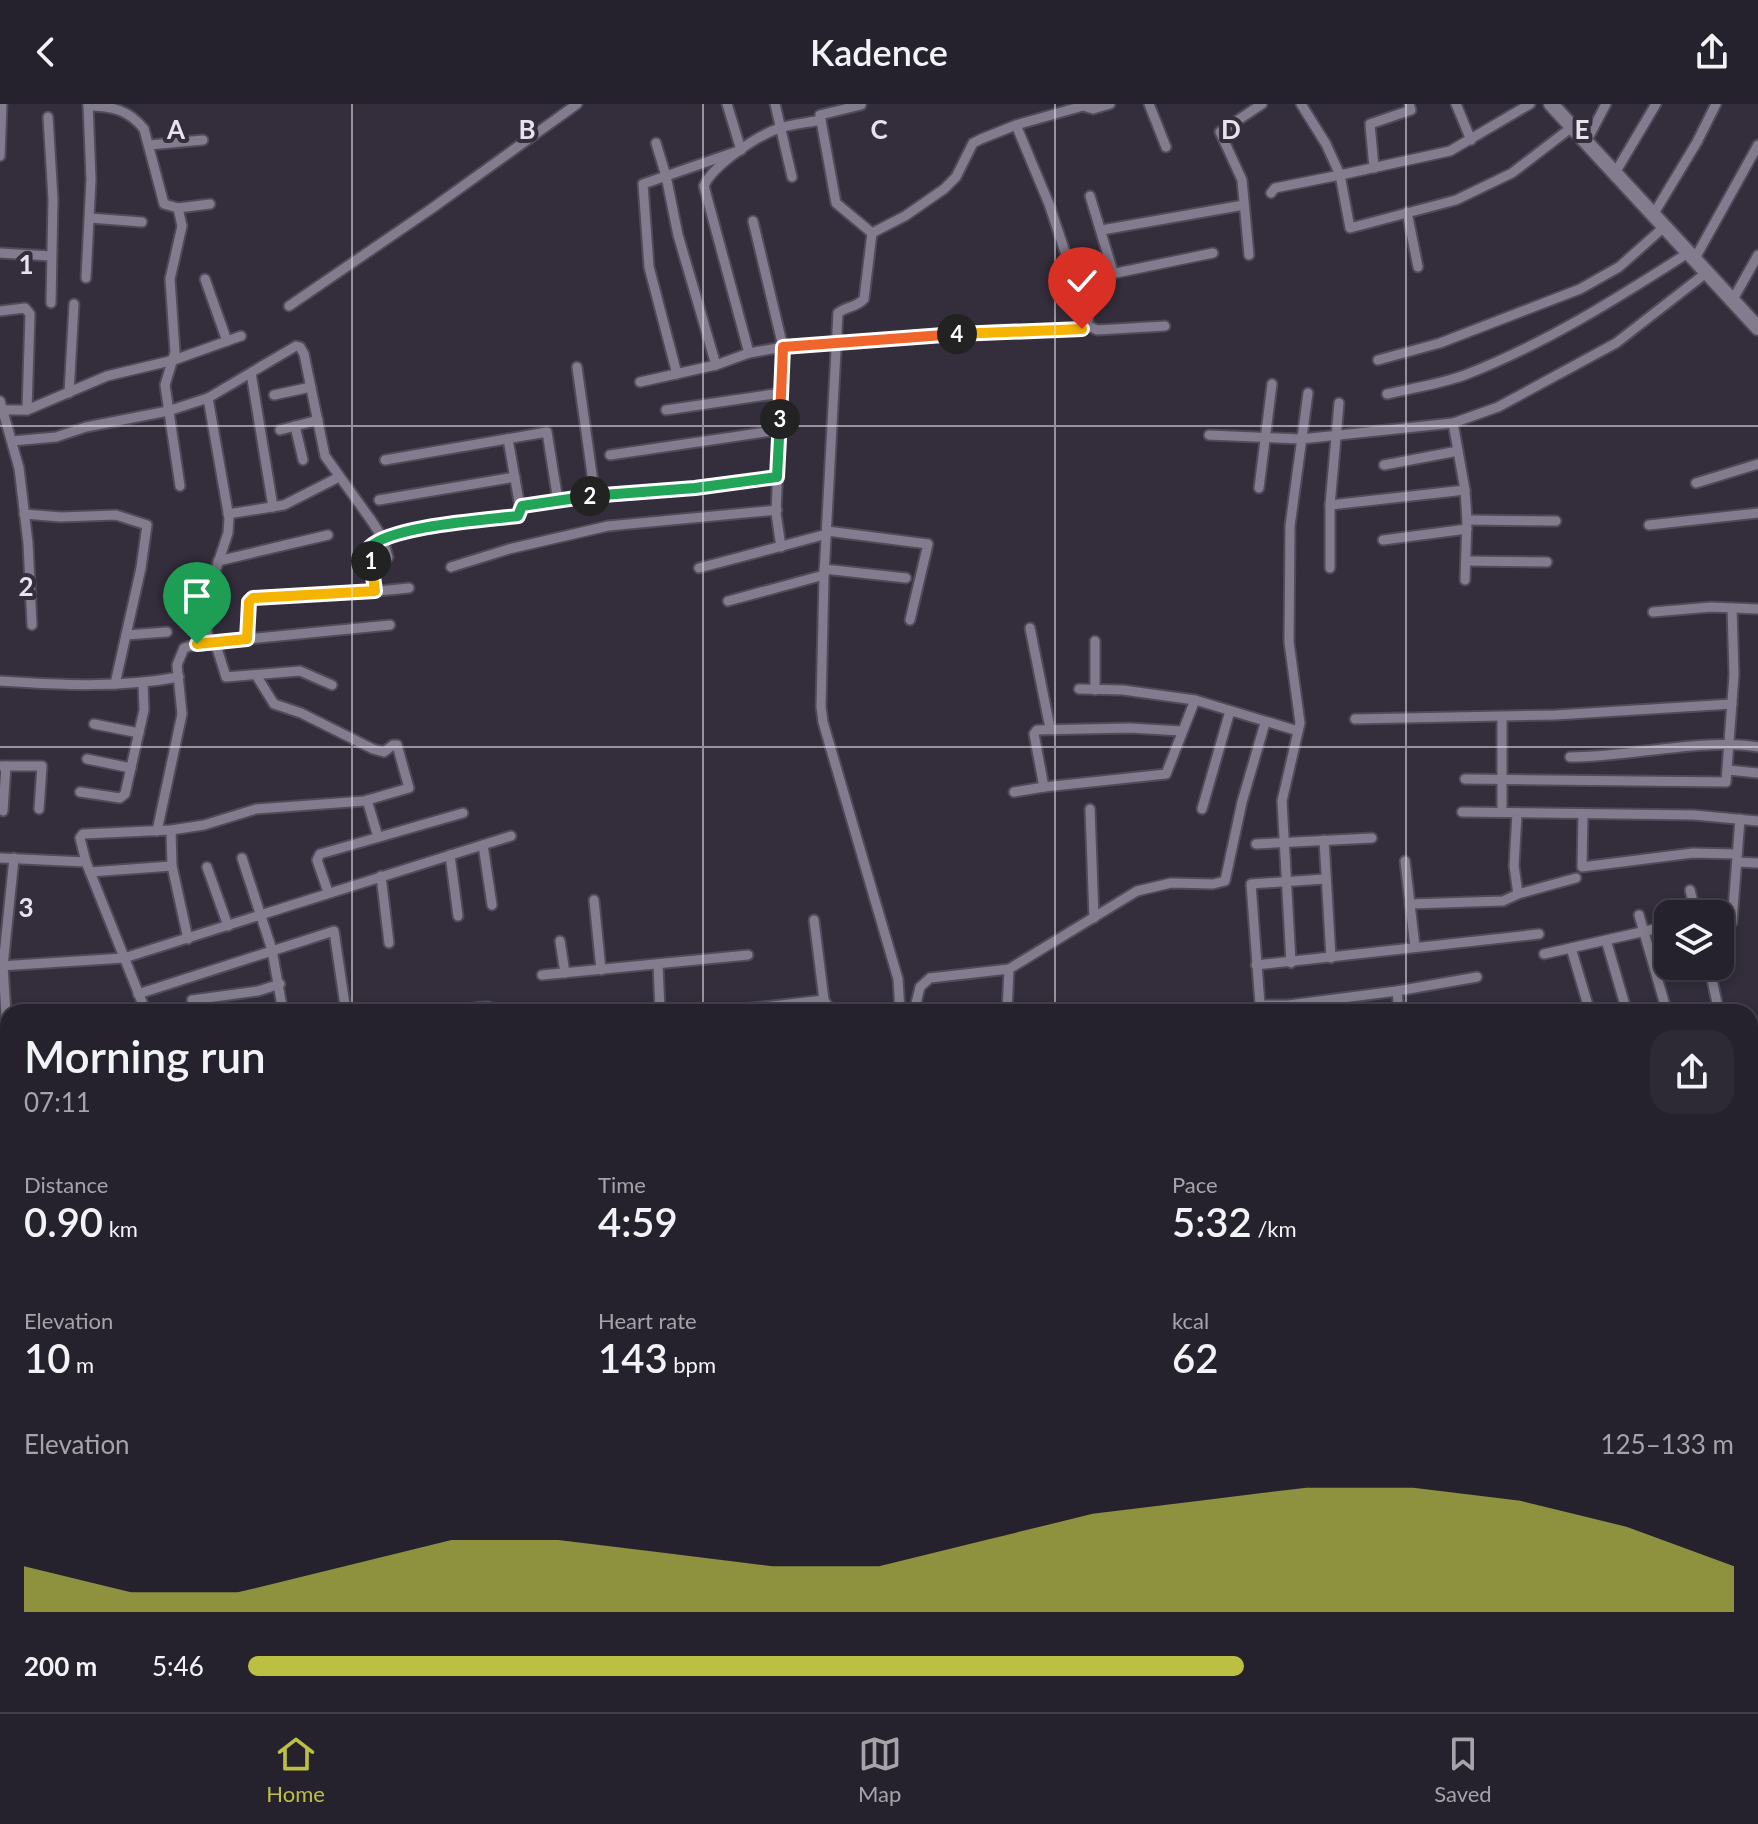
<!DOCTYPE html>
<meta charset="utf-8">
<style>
:root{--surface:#26222d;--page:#2e2a35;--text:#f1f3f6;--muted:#a4a4aa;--line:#423f49;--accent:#bbc044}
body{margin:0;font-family:Lato,sans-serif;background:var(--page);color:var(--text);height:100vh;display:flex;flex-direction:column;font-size:30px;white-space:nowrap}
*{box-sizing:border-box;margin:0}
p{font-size:26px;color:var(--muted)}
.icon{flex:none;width:44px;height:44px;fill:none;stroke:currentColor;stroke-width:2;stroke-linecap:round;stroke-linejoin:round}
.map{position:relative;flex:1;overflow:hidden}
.panel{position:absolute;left:0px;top:900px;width:1758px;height:708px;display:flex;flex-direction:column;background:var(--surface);border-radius:24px 24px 0 0;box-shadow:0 4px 12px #0003,0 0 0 2px var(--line)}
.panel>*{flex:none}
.controls{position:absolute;left:1654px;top:796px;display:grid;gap:16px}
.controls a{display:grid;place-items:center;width:80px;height:80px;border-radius:16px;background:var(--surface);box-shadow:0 4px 12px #0003,0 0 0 2px var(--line);font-size:40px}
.pin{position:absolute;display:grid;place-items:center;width:68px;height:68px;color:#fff;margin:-82px -34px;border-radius:50% 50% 50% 0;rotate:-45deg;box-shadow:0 0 8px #0007}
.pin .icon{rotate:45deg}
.km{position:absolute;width:40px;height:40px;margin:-20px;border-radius:50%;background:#222;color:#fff;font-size:22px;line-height:40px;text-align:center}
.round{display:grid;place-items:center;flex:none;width:84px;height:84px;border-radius:24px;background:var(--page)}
.summary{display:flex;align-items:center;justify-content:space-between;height:136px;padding:0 24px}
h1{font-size:44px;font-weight:600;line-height:60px}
.metrics{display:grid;grid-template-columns:repeat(3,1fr);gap:12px;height:136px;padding:8px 24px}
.metrics div{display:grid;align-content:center}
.metrics b{font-size:40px;font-weight:600}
.metrics small{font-size:22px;font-weight:400}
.metrics p{font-size:22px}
.chart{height:224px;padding:16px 24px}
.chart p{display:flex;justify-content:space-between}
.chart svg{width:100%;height:144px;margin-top:8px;fill:var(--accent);opacity:.7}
ul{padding:0 24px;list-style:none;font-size:26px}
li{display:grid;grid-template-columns:128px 96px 1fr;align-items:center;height:60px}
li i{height:20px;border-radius:10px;background:var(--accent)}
header{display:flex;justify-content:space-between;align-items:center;height:104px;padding:0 24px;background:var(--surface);font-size:36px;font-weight:600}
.menu{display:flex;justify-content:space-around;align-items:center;height:112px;border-top:2px solid var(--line);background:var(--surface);font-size:22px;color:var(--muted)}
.menu a{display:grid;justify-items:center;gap:4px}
.menu .on{color:var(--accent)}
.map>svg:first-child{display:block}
</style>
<header><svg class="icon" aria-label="back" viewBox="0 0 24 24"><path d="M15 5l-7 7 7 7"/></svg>Kadence<svg class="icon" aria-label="share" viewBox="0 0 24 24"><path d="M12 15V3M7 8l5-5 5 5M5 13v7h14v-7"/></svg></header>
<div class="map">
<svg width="1758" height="1608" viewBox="0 0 1758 1608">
<rect width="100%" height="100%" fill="#332d3c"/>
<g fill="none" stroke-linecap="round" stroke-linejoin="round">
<g stroke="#504b58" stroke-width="13">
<g id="street">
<polyline points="775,0 792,73"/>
<polyline points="1149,0 1166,43"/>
<polyline points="1301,0 1326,40 1340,71 1450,47 1530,0"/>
<polyline points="1456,0 1471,36"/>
<polyline points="861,1 820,11 836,99 872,129"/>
<path d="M88 2C112 2 129 6 144 25L164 100 178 104 210 100"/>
<polyline points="48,13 53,95 51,199"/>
<polyline points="1016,21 1049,100 1088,216 1087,221"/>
<polyline points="1586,38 1606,0"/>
<polyline points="656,39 666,72 678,131 716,261"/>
<polyline points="149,41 203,36"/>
<polyline points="0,52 2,0"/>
<polyline points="1374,64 1370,20 1411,6 1409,0"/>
<polyline points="1615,69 1656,0"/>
<polyline points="1271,89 1275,84 1340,71 1350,124 1456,96 1512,69 1572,23"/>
<polyline points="1090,92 1113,168"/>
<polyline points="178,104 182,122 170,175 175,248 165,281 180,382"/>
<polyline points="1407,108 1418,163"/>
<polyline points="1653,111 1697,38 1716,0"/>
<polyline points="90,114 142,118"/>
<polyline points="753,117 783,243 776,409 781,443"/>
<polyline points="1102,126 1244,101"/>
<polyline points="0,149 51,152"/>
<polyline points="1249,151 1242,76 1220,28 1262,0"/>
<polyline points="1694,156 1758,41"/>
<polyline points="86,174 91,75 88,0"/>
<polyline points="205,175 227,237"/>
<polyline points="1077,177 1213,149"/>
<polyline points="1732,197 1758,151"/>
<polyline points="289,202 431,105 577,0"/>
<polyline points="0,207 25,204 30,210 27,306"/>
<polyline points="1087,221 1097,226 1165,222"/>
<path d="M749 249 704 82C712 62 757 32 777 25 791 20 807 19 821 16"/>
<polyline points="1378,256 1440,239 1580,185 1619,163 1664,123"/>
<polyline points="577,263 595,392"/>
<polyline points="251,269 273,403"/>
<polyline points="677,270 649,163 643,80 741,46 727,0"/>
<polyline points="640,278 716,261 749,249 783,243 999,226 1082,225 1087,221"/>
<polyline points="69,289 74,200"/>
<path d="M1387 290C1413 284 1440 280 1465 271 1545 240 1616 195 1688 149"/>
<polyline points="274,291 311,283"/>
<polyline points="208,294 229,414 228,429 204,501 208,539"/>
<polyline points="0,297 19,364 28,439 32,521"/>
<polyline points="3,306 27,306 107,272 174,256 241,232"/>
<polyline points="666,306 781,289"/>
<polyline points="1453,319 1465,386 1467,416 1465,476"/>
<polyline points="295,322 303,356"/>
<polyline points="280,326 318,316"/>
<polyline points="1209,331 1301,335 1453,319 1498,303 1616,239 1706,169"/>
<polyline points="12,337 56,333 86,323 168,307 208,294 296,242 300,243 304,250 325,352 371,416 382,433 388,453"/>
<polyline points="610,351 779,326"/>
<polyline points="385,356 547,328 558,397"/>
<polyline points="1384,361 1458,347"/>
<polyline points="1696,379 1758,360"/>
<polyline points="1259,384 1272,280"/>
<polyline points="379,396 515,373"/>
<polyline points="1330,401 1465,386"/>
<path d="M522 402C607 390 692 384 777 373"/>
<polyline points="24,410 61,413 116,411 147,421 141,464 115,580"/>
<polyline points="228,410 284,401 339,373"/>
<polyline points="1467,416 1556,417"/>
<polyline points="1649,421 1758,409"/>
<polyline points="827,427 928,440 910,516"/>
<polyline points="1383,436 1467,425"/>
<polyline points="218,457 328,431"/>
<polyline points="1466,457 1547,458"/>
<polyline points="451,463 509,445 608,422 777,406"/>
<polyline points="699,464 827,430"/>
<polyline points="1330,464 1330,401 1339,299"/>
<polyline points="824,465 906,474"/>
<polyline points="375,487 369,446 382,433 455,419 518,412 521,409 508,335"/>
<polyline points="728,497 824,471"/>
<polyline points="1653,508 1711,503 1758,505"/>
<polyline points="1030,524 1050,624"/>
<polyline points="126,531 167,528"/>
<polyline points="247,535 249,498 253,494 358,489 409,484"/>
<polyline points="215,538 226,573 300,567 332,581"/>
<path d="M0 577C60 581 119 584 179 573"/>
<polyline points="1079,585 1123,586 1195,596 1298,627"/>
<polyline points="1095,586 1095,537"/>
<polyline points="1355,615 1555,611 1732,600"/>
<polyline points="94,620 139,629"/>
<polyline points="1182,627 1130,624 1037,626 1034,630 1044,683 1166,670 1195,596"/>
<path d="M1570 653C1633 653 1696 634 1758 643"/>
<polyline points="87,655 131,664"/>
<polyline points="0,662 42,662 39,705"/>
<polyline points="1728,666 1758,669"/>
<polyline points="1465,675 1726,678 1734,571 1732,504"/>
<polyline points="80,688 120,694 125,690 144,606 143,579"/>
<polyline points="1014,688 1044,683"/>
<polyline points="367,696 378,733"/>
<polyline points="1090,705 1094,814"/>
<polyline points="1202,705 1230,607"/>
<polyline points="3,707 6,662"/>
<polyline points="1462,708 1694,711 1758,717"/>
<polyline points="1502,708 1502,613"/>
<polyline points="1517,709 1514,762 1518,790"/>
<polyline points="1583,710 1582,763 1693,749 1737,750"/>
<polyline points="171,726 172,762 188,835"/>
<polyline points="157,727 182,610 177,561 184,544 197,540 390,521"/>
<polyline points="1324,736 1331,854"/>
<polyline points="1256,740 1372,734"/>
<polyline points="483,741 492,801"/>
<polyline points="450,751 458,812"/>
<polyline points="0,754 86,758"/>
<polyline points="242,754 272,846 283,908"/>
<polyline points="1405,757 1415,843"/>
<polyline points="1737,758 1758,759"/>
<polyline points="207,763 228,822"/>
<polyline points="90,768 172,762"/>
<polyline points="381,772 389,839"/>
<polyline points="1325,775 1251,780 1260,901 1288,901 1397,887 1477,873"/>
<polyline points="1690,786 1696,810"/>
<polyline points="328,788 317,756 320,750 463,709"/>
<polyline points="594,796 601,866"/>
<polyline points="1410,800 1503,797 1518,790 1576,774"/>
<polyline points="1639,811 1667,908"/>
<polyline points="814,816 824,896"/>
<polyline points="1732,818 1740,715"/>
<polyline points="1606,836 1627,908"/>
<polyline points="560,837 565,869"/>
<polyline points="1571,844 1590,908"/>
<polyline points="1544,850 1668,822"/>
<polyline points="1291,859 1282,697 1300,619 1289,538 1290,422 1308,289"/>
<polyline points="658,860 660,908"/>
<polyline points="1256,861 1539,830"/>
<polyline points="0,862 124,854 511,732"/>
<polyline points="1709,862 1719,908"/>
<polyline points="542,871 748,851"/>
<polyline points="1397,887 1399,908"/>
<polyline points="138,890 334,827 346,908"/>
<polyline points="192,896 258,887 280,880"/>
<polyline points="146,908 86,758 80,734 83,730 171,726 204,721 256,705 364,697 409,684 397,641 393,641 384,648 373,645 301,609 274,600 256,571"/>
<polyline points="441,908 484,903 488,903 489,908"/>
<polyline points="718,908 824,896 832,908"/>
<path d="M900 908 898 875 823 618 821 603 824 471 838 209C846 202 856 204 864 195L872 129 905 112 944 85 956 73 973 39 981 35 1016 21 1083 2 1093 5 1110 0"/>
<polyline points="914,908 920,883 930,874 1009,865 1137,787 1171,779 1213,780 1225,777 1242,698 1265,619"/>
<polyline points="1007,908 1009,865"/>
<polyline points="0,943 8,942 3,862 14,754"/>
<polyline points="1756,983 1757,923"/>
<polyline points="0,1011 7,1038"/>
<polyline points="1750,1030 1758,1030"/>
<polyline points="1750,1124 1758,1124"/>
<polyline points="1750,1225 1758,1226"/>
<polyline points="1750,1273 1758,1273"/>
<polyline points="1750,1318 1758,1317"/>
<polyline points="0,1329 8,1329"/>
<polyline points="1750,1467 1758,1468"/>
<polyline points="0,1472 8,1472"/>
<polyline points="1750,1573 1758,1574"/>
<polyline points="139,1600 145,1608"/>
<polyline points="237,1600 245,1608"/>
<polyline points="351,1600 359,1608"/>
<polyline points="443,1600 449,1608"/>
<polyline points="664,1600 674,1606"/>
<polyline points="1642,1600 1642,1608"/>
<polyline points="1701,1600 1701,1608"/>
<polyline points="0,1601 17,1606"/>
<polyline points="112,1608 121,1600"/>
<polyline points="204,1608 214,1600"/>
<polyline points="263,1608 272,1600"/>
<polyline points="321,1608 329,1600"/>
<polyline points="376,1608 384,1600"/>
<polyline points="490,1608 496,1600"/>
<polyline points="545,1608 551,1600"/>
<polyline points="602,1608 608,1600"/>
<polyline points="941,1608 945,1600"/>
<polyline points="987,1608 990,1600"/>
<polyline points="1020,1608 1022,1600"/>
<polyline points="1060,1608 1062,1600"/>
<polyline points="1084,1608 1085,1600"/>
<polyline points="1316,1608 1319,1600"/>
<polyline points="1368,1608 1376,1600"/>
<polyline points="1426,1608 1433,1600"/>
<polyline points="1739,1608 1740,1600"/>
</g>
</g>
<g stroke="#504b58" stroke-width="18">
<polyline id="secondary" points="1551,0 1758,224"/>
</g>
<use href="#street" stroke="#837c8e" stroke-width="9"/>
<use href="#secondary" stroke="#837c8e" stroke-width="14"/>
</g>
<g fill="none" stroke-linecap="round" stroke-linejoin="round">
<g stroke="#fff" stroke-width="16">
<polyline id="split-1" points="197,540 247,535 249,498 253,494 375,487 371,457"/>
</g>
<g stroke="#fff" stroke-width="16">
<path id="split-2" d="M371 457 370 443C392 422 485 416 518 412L522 402 590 392"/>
</g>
<g stroke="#fff" stroke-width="16">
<polyline id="split-3" points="590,392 695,384 777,373 780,315"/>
</g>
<g stroke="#fff" stroke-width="16">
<polyline id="split-4" points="780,315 783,243 957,230"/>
</g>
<g stroke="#fff" stroke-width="16">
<polyline id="split-5" points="957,230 1082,225"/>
</g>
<use href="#split-1" stroke="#f5b400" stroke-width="10"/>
<use href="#split-2" stroke="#22a559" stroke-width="10"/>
<use href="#split-3" stroke="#22a559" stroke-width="10"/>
<use href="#split-4" stroke="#f0652b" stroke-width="10"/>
<use href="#split-5" stroke="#f5b400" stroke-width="10"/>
</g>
<path fill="none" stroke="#e7e3ed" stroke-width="2" stroke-opacity="0.55" d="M352 0V908M703 0V908M1055 0V908M1406 0V908M0 322H1758M0 643H1758M0 965H8M1750 965H1758M0 1286H8M1750 1286H1758M352 1600V1608M703 1600V1608M1055 1600V1608M1406 1600V1608"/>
<g font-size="26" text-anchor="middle" font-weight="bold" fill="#e7e3ed" stroke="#332d3c" stroke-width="8" stroke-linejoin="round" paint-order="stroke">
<text x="176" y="35">A</text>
<text x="527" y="35">B</text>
<text x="879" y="35">C</text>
<text x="1231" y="35">D</text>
<text x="1582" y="35">E</text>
<text x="26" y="170">1</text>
<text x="26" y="492">2</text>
<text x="26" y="813">3</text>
</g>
</svg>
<div class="controls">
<a><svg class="icon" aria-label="layers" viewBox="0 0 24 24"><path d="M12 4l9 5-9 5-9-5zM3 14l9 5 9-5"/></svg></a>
</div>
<div class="pin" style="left:197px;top:540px;background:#1e9e55"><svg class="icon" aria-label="arrive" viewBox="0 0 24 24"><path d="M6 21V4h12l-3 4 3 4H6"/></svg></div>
<div class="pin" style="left:1082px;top:225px;background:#d93025"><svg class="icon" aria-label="check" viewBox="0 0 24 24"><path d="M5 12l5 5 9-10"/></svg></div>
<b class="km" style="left:371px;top:457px">1</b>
<b class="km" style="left:590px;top:392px">2</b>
<b class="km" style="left:780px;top:315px">3</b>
<b class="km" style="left:957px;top:230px">4</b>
<section class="panel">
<div class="summary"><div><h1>Morning run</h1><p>07:11</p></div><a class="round"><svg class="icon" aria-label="share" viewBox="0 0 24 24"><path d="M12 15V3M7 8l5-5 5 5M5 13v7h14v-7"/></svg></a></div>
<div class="metrics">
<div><p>Distance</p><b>0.90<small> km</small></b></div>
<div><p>Time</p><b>4:59</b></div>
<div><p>Pace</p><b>5:32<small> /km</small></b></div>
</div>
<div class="metrics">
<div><p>Elevation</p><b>10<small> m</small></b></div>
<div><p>Heart rate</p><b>143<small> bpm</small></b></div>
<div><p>kcal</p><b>62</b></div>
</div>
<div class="chart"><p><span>Elevation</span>125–133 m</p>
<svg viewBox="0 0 160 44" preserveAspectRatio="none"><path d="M0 44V30L10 38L20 38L30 30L40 22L50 22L60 26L70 30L80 30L90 22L100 14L110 10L120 6L130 6L140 10L150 18L160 30V44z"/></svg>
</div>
<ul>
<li><b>200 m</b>5:46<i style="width:67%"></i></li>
</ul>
</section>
</div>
<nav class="menu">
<a class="on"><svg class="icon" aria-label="home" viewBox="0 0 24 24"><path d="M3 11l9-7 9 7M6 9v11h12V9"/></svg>Home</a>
<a><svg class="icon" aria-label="map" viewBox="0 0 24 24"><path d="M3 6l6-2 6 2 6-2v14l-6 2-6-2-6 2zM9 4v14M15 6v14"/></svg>Map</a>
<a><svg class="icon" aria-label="saved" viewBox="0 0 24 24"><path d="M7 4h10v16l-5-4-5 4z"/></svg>Saved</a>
</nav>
